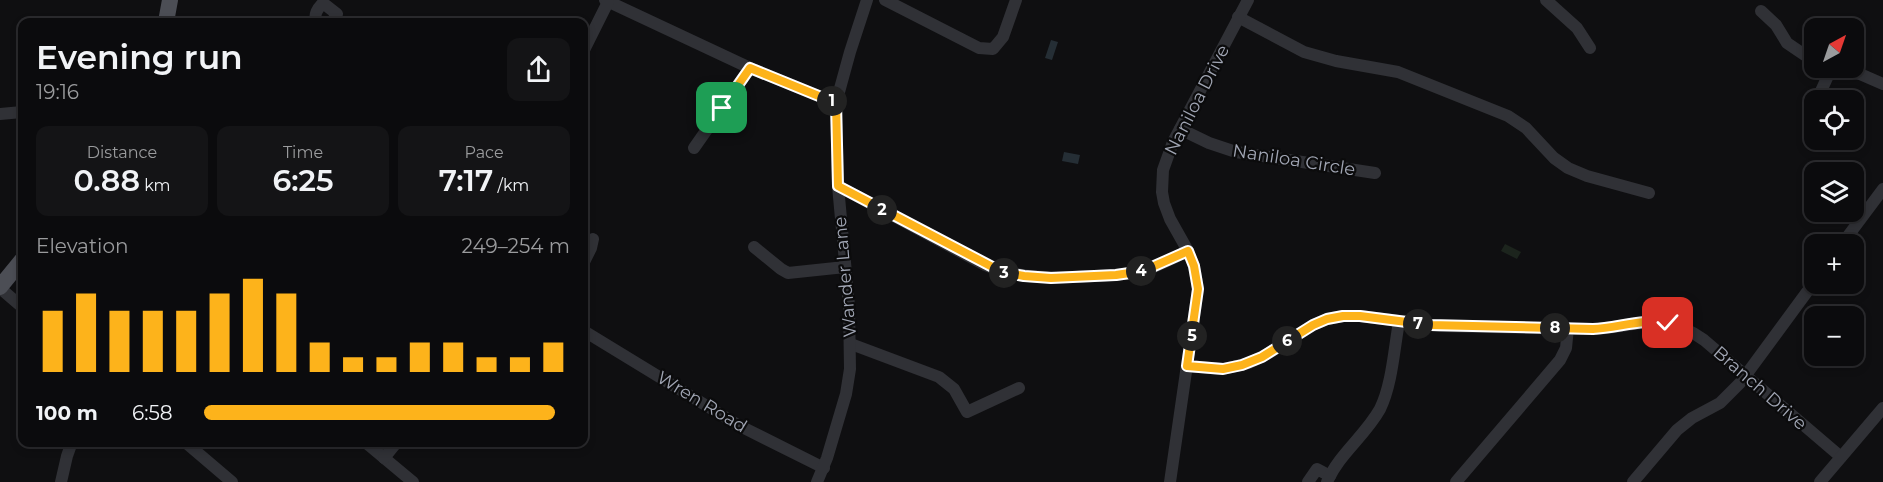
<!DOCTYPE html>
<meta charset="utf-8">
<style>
:root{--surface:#0b0b0d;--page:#141416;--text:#f1f3f6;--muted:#9a9b9d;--line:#2b2b2e;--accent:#fdb31b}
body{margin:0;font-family:Montserrat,sans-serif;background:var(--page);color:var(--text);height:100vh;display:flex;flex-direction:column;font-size:22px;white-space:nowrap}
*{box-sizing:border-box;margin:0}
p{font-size:20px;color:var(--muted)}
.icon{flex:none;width:33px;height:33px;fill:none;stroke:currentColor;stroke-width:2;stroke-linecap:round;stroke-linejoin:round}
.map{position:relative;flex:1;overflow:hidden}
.panel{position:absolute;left:18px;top:18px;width:570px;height:429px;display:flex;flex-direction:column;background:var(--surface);border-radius:12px;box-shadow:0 3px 9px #0003,0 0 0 2px var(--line)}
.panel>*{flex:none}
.needle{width:39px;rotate:40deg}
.fabs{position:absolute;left:1804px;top:18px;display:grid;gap:12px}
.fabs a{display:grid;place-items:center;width:60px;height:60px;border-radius:12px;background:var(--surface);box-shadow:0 3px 9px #0003,0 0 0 2px var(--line);font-size:30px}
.pin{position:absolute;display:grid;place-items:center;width:51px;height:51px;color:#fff;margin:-26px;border-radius:12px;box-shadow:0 3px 9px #0006}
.km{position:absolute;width:30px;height:30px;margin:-15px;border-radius:50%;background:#222;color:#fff;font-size:16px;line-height:30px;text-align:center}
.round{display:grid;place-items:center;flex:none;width:63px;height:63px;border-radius:12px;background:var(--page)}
.overview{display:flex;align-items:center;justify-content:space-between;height:102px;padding:0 18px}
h1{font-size:33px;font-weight:600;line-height:45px}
.figures{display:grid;grid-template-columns:repeat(3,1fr);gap:9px;height:102px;padding:6px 18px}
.figures div{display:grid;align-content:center;border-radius:12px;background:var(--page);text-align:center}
.figures b{font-size:30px;font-weight:600}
.figures small{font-size:16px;font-weight:400}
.figures p{font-size:16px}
.chart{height:168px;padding:12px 18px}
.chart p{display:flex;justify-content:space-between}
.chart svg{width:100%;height:108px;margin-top:6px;stroke:var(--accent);stroke-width:6}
ul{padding:0 18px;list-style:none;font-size:20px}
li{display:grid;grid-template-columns:96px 72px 1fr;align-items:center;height:45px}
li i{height:15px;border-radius:8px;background:var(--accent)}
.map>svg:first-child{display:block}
</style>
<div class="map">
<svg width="1883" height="482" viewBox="0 0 1883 482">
<rect width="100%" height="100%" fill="#0f0f11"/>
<polygon fill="#1c241d" points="1505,244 1521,252 1517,259 1501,251"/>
<g fill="#252e35">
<polygon points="1051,40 1058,42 1052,60 1045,58"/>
<polygon points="1064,152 1080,155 1078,164 1062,161"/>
</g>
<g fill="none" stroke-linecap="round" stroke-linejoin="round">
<g stroke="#303136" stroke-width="12">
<polyline points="605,0 750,68 836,103"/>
<polyline points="885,0 979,48 993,49 1003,37 1016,0"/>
<polyline points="1546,0 1577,28 1590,48"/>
<polyline points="1761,11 1776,25 1787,43 1815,62"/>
<polyline points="1238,17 1304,52 1336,61 1398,72 1508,116 1526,128 1554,158 1568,168 1587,176 1649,193"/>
<path d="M316 22C314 14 317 9 323 3L337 14 332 22"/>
<polyline points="584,50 608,2"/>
<polyline points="1825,68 1860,74 1883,84"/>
<polyline points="1817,100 1831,69"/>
<polyline points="0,114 22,112"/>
<polyline points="1180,129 1209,143 1236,152 1375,173"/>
<polyline points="1826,140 1827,143"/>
<polyline points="694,148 750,68"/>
<path d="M838 186 985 265C1021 280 1057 278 1095 276 1111 275 1130 275 1146 270 1160 265 1174 258 1188 251"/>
<polyline points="1842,244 1883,189"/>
<polyline points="754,247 781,269 788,273 845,267"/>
<polyline points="584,262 591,248 593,239"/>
<polyline points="0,288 22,307"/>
<polyline points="584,331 738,425 824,468"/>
<polyline points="851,344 939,377 954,389 967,412 1019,388"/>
<path d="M1187 366 1223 369 1249 363 1269 353 1313 325 1327 319 1343 316H1360L1440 326 1593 329C1640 327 1660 309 1704 340L1841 457"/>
<polyline points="185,442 232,482"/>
<polyline points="365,442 413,482"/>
<polyline points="384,458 397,442"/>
<polyline points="61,482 67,456 72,442"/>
<polyline points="817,482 827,458 846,394 850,369 849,306 838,186 836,103 850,52 867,0"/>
<polyline points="1170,482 1198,289 1194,266 1188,251 1170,219 1164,203 1162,192 1163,170 1173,142 1248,0"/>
<polyline points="1308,482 1317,469 1330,476"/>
<path d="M1327 482C1339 454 1365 436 1380 409 1392 385 1394 349 1399 322"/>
<polyline points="1456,482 1560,360 1566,348 1568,328"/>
<polyline points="1633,482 1677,430 1692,418 1720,403 1740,383 1815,281"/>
<polyline points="1820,482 1883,408"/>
</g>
<g stroke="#4c4e55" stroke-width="16">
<polyline points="166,22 170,0"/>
<polyline points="0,287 22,260"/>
</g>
</g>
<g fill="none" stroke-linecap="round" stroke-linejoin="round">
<g stroke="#fff" stroke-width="12">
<path id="route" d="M722 108 750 68 836 103 838 186 1002 272 1024 276 1051 278 1116 275 1143 271 1188 251 1194 266 1198 289 1187 366 1223 369 1242 365 1262 357 1313 325 1327 319 1343 316H1360L1430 325 1593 329C1618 328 1643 318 1668 323"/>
</g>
<use href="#route" stroke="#fdb31b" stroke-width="8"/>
</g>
<g text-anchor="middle" stroke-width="4.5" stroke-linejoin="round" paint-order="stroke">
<g font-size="18" fill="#a0a5b3" stroke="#0b0b0c">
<text transform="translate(1197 100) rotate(-63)" y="6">Naniloa Drive</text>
<text transform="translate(1294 160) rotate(9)" y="6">Naniloa Circle</text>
<text transform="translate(845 277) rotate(-95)" y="6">Wander Lane</text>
<text transform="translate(1760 388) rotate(41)" y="6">Branch Drive</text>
<text transform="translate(702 402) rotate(31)" y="6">Wren Road</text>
</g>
</g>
</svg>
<div class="fabs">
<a><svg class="needle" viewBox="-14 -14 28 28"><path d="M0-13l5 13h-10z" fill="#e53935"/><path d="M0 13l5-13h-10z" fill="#9a9b9d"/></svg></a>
<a><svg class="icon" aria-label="locate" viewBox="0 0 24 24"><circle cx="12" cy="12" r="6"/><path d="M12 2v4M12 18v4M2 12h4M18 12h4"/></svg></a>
<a><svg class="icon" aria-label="layers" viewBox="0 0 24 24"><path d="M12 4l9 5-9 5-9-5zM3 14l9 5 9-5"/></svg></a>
<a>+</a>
<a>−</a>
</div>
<div class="pin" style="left:722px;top:108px;background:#1e9e55"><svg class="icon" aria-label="arrive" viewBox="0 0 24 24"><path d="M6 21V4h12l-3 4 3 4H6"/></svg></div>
<div class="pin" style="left:1668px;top:323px;background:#d93025"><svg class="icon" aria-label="check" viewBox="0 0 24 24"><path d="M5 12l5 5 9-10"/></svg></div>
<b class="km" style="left:832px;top:101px">1</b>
<b class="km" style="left:882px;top:210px">2</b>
<b class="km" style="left:1004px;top:273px">3</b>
<b class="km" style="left:1141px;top:271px">4</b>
<b class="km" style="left:1192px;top:336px">5</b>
<b class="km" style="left:1287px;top:341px">6</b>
<b class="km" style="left:1418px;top:324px">7</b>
<b class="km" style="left:1555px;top:328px">8</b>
<section class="panel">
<div class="overview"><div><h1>Evening run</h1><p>19:16</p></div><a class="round"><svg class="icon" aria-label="share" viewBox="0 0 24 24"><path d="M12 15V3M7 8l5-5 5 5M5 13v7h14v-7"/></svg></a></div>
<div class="figures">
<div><p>Distance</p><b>0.88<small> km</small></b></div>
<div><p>Time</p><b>6:25</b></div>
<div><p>Pace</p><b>7:17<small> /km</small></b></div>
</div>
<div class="chart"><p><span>Elevation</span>249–254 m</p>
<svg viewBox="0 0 160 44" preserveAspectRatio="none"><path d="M5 44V19M15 44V12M25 44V19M35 44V19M45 44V19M55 44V12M65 44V6M75 44V12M85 44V32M95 44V38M105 44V38M115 44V32M125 44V32M135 44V38M145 44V38M155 44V32"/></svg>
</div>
<ul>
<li><b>100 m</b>6:58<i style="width:96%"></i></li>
</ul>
</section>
</div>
